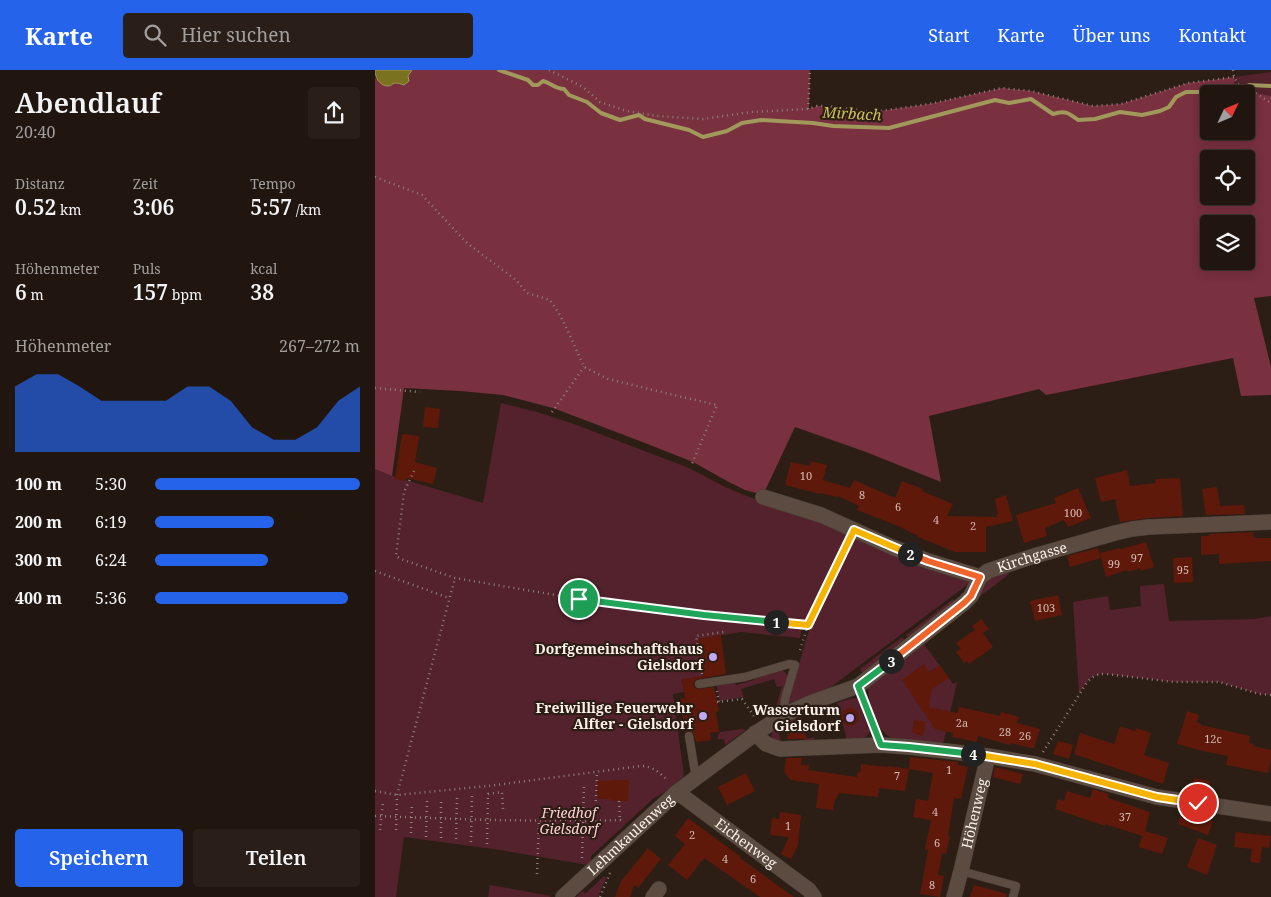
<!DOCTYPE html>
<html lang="de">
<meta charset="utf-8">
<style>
:root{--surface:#21160f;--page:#291f18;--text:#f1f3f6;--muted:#a29f9e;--line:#3e352f;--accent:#2563eb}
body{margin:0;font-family:"Noto Serif",serif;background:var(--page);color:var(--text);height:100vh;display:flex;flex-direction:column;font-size:19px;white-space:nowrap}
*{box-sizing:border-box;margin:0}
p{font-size:16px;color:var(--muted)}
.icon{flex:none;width:28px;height:28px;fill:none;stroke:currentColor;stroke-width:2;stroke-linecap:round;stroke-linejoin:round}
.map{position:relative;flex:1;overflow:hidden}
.drawer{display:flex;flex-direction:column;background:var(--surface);width:375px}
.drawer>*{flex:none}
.needle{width:32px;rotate:46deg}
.tools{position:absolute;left:825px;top:15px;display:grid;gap:10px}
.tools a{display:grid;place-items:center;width:55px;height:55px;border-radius:5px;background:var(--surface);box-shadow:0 2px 12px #0003,0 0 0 1px var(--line);font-size:25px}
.pin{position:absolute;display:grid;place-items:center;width:42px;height:42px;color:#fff;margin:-21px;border:2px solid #fff;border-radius:50%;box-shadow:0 1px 5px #0007}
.km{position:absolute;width:25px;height:25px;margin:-12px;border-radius:50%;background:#222;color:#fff;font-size:14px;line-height:25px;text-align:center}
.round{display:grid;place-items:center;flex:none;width:52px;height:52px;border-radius:5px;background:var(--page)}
.headline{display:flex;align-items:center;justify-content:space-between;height:85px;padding:0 15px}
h1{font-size:28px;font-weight:600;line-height:38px}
.metrics{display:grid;grid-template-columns:repeat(3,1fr);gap:8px;height:85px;padding:5px 15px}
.metrics div{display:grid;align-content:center}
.metrics b{font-size:21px;font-weight:600}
.metrics small{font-size:14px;font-weight:400}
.metrics p{font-size:14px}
.chart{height:140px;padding:10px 15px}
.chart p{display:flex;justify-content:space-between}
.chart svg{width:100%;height:90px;margin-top:5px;fill:var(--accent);opacity:.7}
.cta{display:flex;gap:10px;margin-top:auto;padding:10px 15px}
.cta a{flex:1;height:58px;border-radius:5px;background:var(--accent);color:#fff;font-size:20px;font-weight:600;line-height:58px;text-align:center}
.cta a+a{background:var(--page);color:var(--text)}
ul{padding:0 15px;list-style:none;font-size:16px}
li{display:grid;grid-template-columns:80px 60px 1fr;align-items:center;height:38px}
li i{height:12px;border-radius:6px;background:var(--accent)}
header{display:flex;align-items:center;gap:30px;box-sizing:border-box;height:70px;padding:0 25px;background:var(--accent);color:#fff}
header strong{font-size:24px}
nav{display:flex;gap:28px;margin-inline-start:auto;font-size:18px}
.search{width:350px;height:45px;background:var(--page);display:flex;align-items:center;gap:12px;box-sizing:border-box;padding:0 18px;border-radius:5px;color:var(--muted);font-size:19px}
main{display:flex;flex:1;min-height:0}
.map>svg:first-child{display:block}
</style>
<header>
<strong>Karte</strong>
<div class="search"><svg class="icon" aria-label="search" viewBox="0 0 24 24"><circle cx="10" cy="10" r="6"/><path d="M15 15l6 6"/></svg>Hier suchen</div>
<nav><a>Start</a><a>Karte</a><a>Über uns</a><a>Kontakt</a></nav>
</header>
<main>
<section class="drawer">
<div class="headline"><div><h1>Abendlauf</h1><p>20:40</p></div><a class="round"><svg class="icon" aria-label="share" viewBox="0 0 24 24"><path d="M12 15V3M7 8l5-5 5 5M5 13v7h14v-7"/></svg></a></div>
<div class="metrics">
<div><p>Distanz</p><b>0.52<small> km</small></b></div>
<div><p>Zeit</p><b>3:06</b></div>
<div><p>Tempo</p><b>5:57<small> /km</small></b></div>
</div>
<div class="metrics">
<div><p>Höhenmeter</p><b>6<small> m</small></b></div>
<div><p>Puls</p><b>157<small> bpm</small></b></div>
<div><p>kcal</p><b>38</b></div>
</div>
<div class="chart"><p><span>Höhenmeter</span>267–272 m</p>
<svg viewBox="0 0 160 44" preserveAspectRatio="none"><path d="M0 44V12L10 6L20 6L30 12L40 19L50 19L60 19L70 19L80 12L90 12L100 19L110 32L120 38L130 38L140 32L150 19L160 12V44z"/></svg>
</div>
<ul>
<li><b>100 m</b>5:30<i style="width:100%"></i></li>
<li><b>200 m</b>6:19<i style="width:58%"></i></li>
<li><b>300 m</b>6:24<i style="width:55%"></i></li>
<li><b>400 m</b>5:36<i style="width:94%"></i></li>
</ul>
<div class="cta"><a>Speichern</a><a>Teilen</a></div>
</section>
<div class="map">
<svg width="896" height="827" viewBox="0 0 896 827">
<rect width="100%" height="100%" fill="#2c1e14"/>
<g fill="#54222c">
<polygon points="896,2 896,26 859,18 859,7"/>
<polygon points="126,333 162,342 199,354 314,398 350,417 369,425 444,451 594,511 592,515 456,617 413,634 432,566 471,474 427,558 425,568 366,562 324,569 329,608 307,609 309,622 298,624 309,706 290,722 279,728 216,786 216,793 213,795 118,779 29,767 21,827 0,827 0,399 17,406 108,433"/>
<polygon points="632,500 634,504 603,528 613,508"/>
<path d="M789 514 794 551 880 549 896 546V625L884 624 844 612H799L731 604C715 604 712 612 704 624L698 532 733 526 735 540 766 536 765 516Z"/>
<polygon points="578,529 581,533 534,569 531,565"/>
<polygon points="527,567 531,572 488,606 485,599"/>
<path d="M549 574 578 614 582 612 568 674 516 668C499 657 494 637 493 617Z"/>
<polygon points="408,600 412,605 412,609 405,638 400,641 407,616 402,617 399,609 366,619 369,627 345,631 342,616 360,612 361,615 379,610 379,607"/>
<path d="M478 628H483L486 632 488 645 495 661C491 671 482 669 472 670L462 633Z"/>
<path d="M425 645 428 652 411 657 412 661 404 663 406 672 415 670 416 673 439 667 440 673C433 674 409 677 404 675 396 673 395 666 398 660Z"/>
<polygon points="367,659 371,660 350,675 349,669 343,669 343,665 345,662"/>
<polygon points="229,806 231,808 223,827 201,827 208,821 210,824"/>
<polygon points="115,815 176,826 174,827 113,827"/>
</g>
<path fill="#79303f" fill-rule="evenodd" d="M37 0H435L434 39 442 36H453L498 42 554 34 627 18 656 21 718 36 746 34 813 13 859 7V18L896 26V226L879 228 896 297V325L866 326 858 288 671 325 664 319 554 346 566 412 491 382 420 357 388 425 370 420 352 411 318 392 270 373 178 338 128 325 85 321 29 318 17 406 0 399V7L1 9 29 15ZM834 24H871V61H834ZM834 89H871V126H834ZM834 154H871V191H834Z"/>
<path fill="#7a721e" stroke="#a1985b" d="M0 0H37L33 6 34 11 29 15C26 14 23 13 20 13 16 14 17 16 12 16 4 15 0 7 0 0Z"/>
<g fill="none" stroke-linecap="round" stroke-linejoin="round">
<g stroke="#a1985b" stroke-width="4">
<path d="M124 0 153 10 158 15H163L168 11C176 13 180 19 189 19L194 25 212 32 226 43 245 50 264 45 270 49 314 60 328 67 352 61 367 53 386 50 438 53 458 56 514 58 620 30 634 33 656 29 678 44C690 40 694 43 703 50L720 49 745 42 767 45 785 41 794 37 801 27 811 22H825L861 17"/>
<polyline points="874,15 896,16"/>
</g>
</g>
<g fill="#5e190b">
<polygon points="50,337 65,339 63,358 48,357"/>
<polygon points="27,364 44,366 40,392 62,398 58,414 31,408 30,411 20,409"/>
<polygon points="436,391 452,395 448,410 475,418 479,410 520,428 527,411 548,419 547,421 578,434 572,446 622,447 621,444 623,444 620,429 631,425 638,451 611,457 611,482 580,482 543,467 543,466 523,456 482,440 484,436 463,426 462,427 445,423 445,424 410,415 416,392 435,396"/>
<polygon points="752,400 755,416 781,413 780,409 805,408 808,446 773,448 745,452 740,429 726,432 720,408"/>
<polygon points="842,417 845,436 869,435 870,444 831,445 827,419"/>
<polygon points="703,418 716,448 693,457 689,450 670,458 672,466 649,473 641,445 681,433 679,428"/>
<polygon points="878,462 879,468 896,468 896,491 844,494 844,484 826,485 826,466 834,466 833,464"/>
<polygon points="771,472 779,497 766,501 765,498 753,502 752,500 731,507 725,483 745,478 746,479"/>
<polygon points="723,478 726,488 695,497 692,486"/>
<polygon points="817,487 818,512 799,513 798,488"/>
<polygon points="683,525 687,545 660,551 655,531"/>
<polygon points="606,549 614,559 608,563 618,577 594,594 592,591 589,593 581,582 586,579 581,573 600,560 597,556"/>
<polygon points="346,565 351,604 323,609 320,610 318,614 319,617 322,619 339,617 344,641 341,642 344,662 335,663 336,670 321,672 318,662 314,660 310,663 305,629 310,628 307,609 329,606 324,569"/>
<polygon points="549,594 554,602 565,595 574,608 557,619 554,637 582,643 584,637 625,646 626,642 644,647 642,653 665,659 659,678 655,678 636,673 635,675 603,666 602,672 577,667 578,663 560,659 527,610"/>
<circle cx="475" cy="647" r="9"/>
<polygon points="812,641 824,645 822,652 826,654 826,655 875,666 874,673 879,674 878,676 896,680 896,690 893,703 851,695 853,686 832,682 802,674"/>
<polygon points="539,650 551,652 548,666 537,663"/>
<polygon points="428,652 432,669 412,669 413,663 411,657"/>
<polygon points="745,656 760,661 761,658 776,663 769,685 794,693 788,714 699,684 705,663 739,674"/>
<polygon points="683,671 698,675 694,689 678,684"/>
<polygon points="535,687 583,692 583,695 593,697 586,729 579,728 573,766 575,767 571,784 567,783 563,805 569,806 565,827 545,824 553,780 550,779 556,750 538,747 541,729 553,731 558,703 534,699"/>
<polygon points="411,688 427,688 426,695 434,695 433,700 482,707 483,702 485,703 486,694 513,697 513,696 534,699 530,721 504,718 503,727 464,723 459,732 458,740 441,738 444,714 416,710 409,702"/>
<polygon points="620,697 648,704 645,714 618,707"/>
<polygon points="371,703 380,721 352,735 343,717"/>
<polygon points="819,708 835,711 833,725 816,723"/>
<polygon points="235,710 254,710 253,731 235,731 235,729 222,729 222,711 235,711"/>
<polygon points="718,719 734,724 733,728 775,742 770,761 793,768 787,784 764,777 767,766 730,754 730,756 680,739 683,729 689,731 692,721 715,728"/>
<polygon points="405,742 426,745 423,775 416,789 406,784 414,767 395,765 397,748 404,749"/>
<polygon points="806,743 838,751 833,765 803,754"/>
<polygon points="313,748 366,787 365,788 419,827 385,827 329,788 312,810 293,795 310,774 300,766"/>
<polygon points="861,762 896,766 894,778 887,777 885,793 875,792 877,779 859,777"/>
<polygon points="823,768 842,775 832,805 812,797"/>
<polygon points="273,778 286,789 263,818 259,815 255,827 240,827 246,811"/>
<polygon points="599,815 632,824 631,827 595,827"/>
</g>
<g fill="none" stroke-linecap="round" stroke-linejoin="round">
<g stroke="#473b35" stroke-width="9">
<g id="lane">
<polyline points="324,614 370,607 414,594 420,595 410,629 409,645"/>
<polyline points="483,616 506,675"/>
<polyline points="314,666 321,708"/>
<polyline points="586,801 641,816 638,827"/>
</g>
</g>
<g stroke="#473b35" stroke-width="16">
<g id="street">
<polyline points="388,427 446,445 517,477 553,491 605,507"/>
<polyline points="380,663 391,674 405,679 506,675 534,677 562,680 613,686 660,694 782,727 896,744"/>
<path id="s1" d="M302 722 434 820 439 827"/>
<path id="s2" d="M188 827 302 722 384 661 409 645 435 633 483 616 589 533 596 526 605 507 613 501 659 486 740 463 757 459 774 457 896 452"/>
<polyline points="278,827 284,819"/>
<path id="s3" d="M579 827 586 801 613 686"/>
</g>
</g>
<g stroke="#8d8178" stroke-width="2.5" stroke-dasharray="1 4" stroke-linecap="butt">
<polyline points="174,0 208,17 225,32 252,41 282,46 328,49 376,42 433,39 442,36 453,36 498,42 554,34 627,18 656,21 718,36 746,34 813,13 859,7"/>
<polyline points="858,0 859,7 863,14 882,24 896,33"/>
<polyline points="433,39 435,0"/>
<polyline points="0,107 47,125 92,173 141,210 152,223 175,230 185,245 192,259 209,297 233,309 299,325 342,335 316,396"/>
<polyline points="0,318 45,322"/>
<polyline points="177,342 209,297"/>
<polyline points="39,401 29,422 21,486 26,489 80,508 204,529 329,545"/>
<polyline points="0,501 74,528"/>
<polyline points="318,547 329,545 433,555"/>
<polyline points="425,580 433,555 473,472"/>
<polyline points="327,604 321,566 349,562 349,565"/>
<polyline points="342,621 344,632"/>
<polyline points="342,632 367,629 381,649"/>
<path d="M668 682 711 614C717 606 722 604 731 604L799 612H844L884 624 896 625"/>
<path d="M0 721 22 725 113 716 266 696C278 696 285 703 293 711"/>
<polyline points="244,731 245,750"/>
<polyline points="0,746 112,750 208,751 245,750 248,753"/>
<polyline points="220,751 222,701"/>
<polyline points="5,760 8,732"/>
<polyline points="21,760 22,725 80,508"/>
<polyline points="36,763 37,733"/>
<polyline points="51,767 52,731"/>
<polyline points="66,768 66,730"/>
<polyline points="81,769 82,728"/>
<polyline points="96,772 97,725"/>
<polyline points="112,774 113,724 127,722 128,739"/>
<polyline points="207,788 209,713"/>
<polyline points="162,804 164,750"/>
<polyline points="225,827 235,803"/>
</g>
<use href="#lane" stroke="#5b4b40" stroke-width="8"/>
<use href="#street" stroke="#5b4b40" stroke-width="15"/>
</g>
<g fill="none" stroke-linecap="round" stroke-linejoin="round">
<g stroke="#fff" stroke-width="10">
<polyline id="split-1" points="204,529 329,545 401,552"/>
</g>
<g stroke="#fff" stroke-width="10">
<polyline id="split-2" points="401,552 433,555 479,460 535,484"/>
</g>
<g stroke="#fff" stroke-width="10">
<polyline id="split-3" points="516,591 589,533 596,526 605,507 553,491 535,484"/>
</g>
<g stroke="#fff" stroke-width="10">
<polyline id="split-4" points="516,591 483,616 506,675 534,677 598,684"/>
</g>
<g stroke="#fff" stroke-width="10">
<polyline id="split-5" points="598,684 660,694 782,727 823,733"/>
</g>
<use href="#split-1" stroke="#22a559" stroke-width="6"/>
<use href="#split-2" stroke="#f5b400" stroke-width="6"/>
<use href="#split-3" stroke="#f0652b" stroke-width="6"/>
<use href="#split-4" stroke="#22a559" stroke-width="6"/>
<use href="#split-5" stroke="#f5b400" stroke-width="6"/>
</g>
<g fill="#c1a8f3" stroke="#2c1e14" stroke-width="2">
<circle cx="338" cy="587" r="5"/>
<circle cx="328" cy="646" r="5"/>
<circle cx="475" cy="648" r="5"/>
</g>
<g text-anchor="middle" stroke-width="4.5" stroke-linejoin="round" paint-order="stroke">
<g font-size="11" fill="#d4bbb2">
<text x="431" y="410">10</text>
<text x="487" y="429">8</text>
<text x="523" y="441">6</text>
<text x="698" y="447">100</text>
<text x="561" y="454">4</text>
<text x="598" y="460">2</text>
<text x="762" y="492">97</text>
<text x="739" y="498">99</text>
<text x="808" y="504">95</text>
<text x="671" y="542">103</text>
<text x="587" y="657">2a</text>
<text x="630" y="666">28</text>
<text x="650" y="670">26</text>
<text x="838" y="673">12c</text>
<text x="574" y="704">1</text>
<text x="522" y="710">7</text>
<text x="560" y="746">4</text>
<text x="750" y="751">37</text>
<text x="413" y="760">1</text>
<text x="317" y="769">2</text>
<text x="562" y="777">6</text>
<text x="350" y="793">4</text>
<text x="378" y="813">6</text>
<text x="557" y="819">8</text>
</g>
<g font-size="14" fill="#fbf1ea" stroke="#2c1e14">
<text dy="5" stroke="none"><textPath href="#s2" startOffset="588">Kirchgasse</textPath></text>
<text dy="5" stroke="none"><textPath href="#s3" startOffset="86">Höhenweg</textPath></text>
<text dy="5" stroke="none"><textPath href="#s2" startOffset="92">Lehmkaulenweg</textPath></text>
<text dy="5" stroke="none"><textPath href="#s1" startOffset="86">Eichenweg</textPath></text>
</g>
<g font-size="14" font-weight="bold" fill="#fbf1ea" stroke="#2c1e14" text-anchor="end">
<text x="328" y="584">Dorfgemeinschaftshaus<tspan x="328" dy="16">Gielsdorf</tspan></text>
<text x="318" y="643">Freiwillige Feuerwehr<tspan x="318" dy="16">Alfter - Gielsdorf</tspan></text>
<text x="465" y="645">Wasserturm<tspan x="465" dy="16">Gielsdorf</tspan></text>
</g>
<g font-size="14" font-style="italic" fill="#fdcfd4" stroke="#2c1e14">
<text x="194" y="748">Friedhof<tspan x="194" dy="16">Gielsdorf</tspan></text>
</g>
<g font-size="15" font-style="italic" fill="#cdc354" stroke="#2c1e14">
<text transform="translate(477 44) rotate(3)" y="5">Mirbach</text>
</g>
</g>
</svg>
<div class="tools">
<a><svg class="needle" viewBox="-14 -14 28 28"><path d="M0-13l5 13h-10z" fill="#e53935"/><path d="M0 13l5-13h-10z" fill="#a29f9e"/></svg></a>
<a><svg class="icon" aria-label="locate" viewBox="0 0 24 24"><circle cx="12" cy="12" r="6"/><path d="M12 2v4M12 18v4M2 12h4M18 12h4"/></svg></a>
<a><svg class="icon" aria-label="layers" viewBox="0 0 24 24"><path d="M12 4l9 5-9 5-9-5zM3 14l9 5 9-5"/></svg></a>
</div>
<div class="pin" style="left:204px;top:529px;background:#1e9e55"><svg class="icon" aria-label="arrive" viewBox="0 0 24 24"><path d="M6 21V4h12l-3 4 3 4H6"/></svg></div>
<div class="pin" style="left:823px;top:733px;background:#d93025"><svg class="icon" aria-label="check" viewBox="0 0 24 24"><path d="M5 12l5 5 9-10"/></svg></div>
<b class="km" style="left:401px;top:552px">1</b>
<b class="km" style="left:535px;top:484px">2</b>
<b class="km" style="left:516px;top:591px">3</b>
<b class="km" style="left:598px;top:684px">4</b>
</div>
</main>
